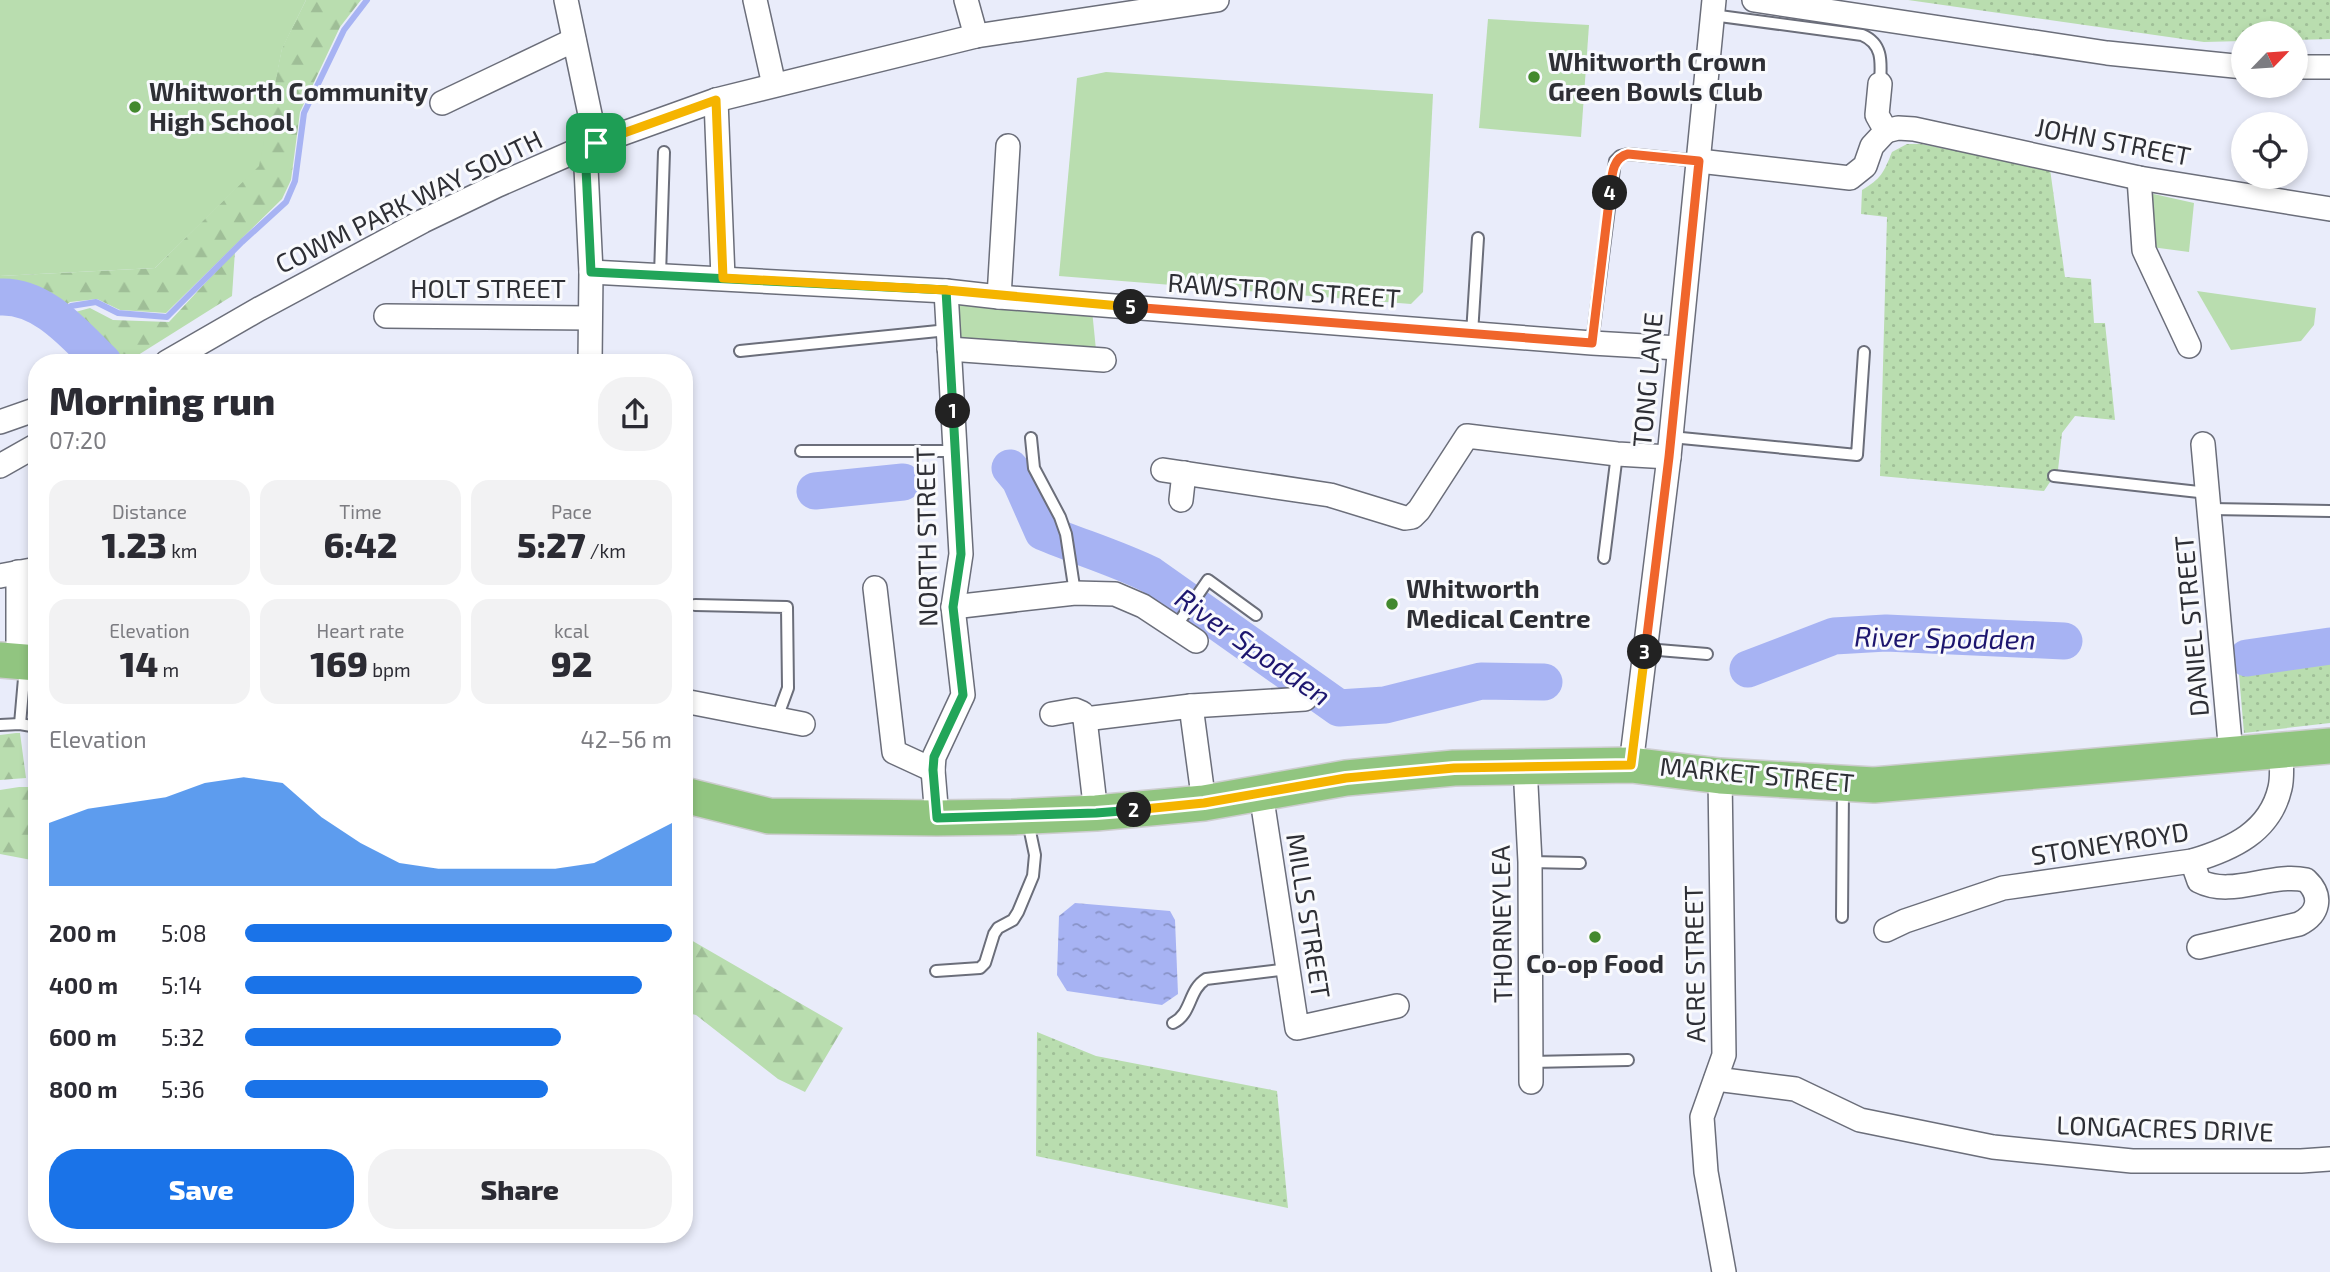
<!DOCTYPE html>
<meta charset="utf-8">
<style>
:root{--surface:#fff;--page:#f2f2f3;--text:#2b2b33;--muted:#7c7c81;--accent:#1a73e8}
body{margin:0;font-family:"Exo 2",sans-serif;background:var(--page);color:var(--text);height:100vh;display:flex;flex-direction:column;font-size:26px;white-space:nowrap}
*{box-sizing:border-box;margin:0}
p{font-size:23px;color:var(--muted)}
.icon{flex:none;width:38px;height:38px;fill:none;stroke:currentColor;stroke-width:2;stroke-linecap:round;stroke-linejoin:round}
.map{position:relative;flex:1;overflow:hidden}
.panel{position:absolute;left:28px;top:354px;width:665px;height:889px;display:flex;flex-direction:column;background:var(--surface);border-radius:28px;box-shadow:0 4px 10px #0003}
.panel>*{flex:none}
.needle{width:46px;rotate:65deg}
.buttons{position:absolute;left:2231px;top:21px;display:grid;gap:14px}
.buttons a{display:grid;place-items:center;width:77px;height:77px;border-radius:50%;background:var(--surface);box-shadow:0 4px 10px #0003;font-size:35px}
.pin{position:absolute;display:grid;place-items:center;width:60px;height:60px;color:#fff;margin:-30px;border-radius:14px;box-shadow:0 4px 10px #0006}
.km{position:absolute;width:35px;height:35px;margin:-18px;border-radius:50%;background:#222;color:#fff;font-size:19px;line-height:35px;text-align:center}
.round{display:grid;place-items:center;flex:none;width:74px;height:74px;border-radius:28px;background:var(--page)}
.headline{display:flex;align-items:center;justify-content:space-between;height:119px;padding:0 21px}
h1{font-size:38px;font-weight:800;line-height:52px}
.stats{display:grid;grid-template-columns:repeat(3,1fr);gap:10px;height:119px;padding:7px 21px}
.stats div{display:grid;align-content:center;border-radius:18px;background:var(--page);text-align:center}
.stats b{font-size:35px;font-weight:800}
.stats small{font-size:19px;font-weight:400}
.stats p{font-size:19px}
.chart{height:196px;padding:14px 21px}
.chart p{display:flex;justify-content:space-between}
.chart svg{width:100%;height:126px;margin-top:7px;fill:var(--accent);opacity:.7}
.cta{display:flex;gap:14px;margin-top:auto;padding:14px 21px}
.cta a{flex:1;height:80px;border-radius:28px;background:var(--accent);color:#fff;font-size:28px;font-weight:800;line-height:80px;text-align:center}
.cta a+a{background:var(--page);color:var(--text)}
ul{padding:0 21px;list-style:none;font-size:23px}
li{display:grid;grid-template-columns:112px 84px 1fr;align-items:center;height:52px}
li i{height:18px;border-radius:9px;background:var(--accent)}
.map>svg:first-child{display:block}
</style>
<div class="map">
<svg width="2330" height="1272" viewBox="0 0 2330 1272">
<defs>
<pattern id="grass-dots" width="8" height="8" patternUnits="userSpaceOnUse" patternTransform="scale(1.75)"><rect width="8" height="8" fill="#b9ddaf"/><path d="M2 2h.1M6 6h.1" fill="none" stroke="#9fbe97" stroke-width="1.8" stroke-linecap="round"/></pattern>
<pattern id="forest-firs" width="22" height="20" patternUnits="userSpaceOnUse" patternTransform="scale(1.75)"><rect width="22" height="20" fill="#b9ddaf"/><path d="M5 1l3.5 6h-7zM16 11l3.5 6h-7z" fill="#9fbe97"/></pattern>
<pattern id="water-ripples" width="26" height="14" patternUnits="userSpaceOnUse" patternTransform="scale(1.75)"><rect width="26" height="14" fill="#a7b3f3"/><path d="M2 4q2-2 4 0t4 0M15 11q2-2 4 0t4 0" fill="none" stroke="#8892c6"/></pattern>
</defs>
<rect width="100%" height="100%" fill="#e9ecfa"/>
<g fill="url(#grass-dots)">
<polygon points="1908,0 2330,0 2330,39 2296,40 2296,33 2244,33 2243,41 2204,42"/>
<path d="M1907 144H1921L2050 169 2065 277 2091 279 2094 323H2105L2115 420 2075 416 2062 433 2058 470 2044 491 1880 476 1887 217 1861 214 1862 190C1881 179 1884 172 1892 152Z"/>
<polygon points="2330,662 2330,723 2244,733 2238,663"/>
<polygon points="1037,1032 1096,1056 1277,1091 1288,1208 1036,1156"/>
</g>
<g fill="url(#forest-firs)">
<polygon points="306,0 361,0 340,27 300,112 291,180 282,199 166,313 120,310 97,299 70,302 59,311 14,291 0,291 0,276 155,268 258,166 282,48"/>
<polygon points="235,251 232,296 127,362 114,362 72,322 68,314 90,308 113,320 169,322"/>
<polygon points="16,733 20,733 26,778 0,780 0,735"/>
<polygon points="19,787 37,787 37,861 0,854 0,790"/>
<polygon points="684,936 843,1028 805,1092 778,1079 696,1015 684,1012"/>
</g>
<g fill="#b9ddaf">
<polygon points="0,0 306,0 282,49 259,166 155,268 0,276"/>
<polygon points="1488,19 1589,25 1581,137 1479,128"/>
<polygon points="1106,72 1433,94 1423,292 1411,304 1059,276 1077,78"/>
<polygon points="2140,191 2194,203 2189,252 2144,246"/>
<polygon points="2197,291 2316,308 2314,325 2301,341 2231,350"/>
<polygon points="957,302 1092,310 1096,350 959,341"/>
</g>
<polygon fill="url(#water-ripples)" points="1075,903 1170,911 1175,920 1178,994 1162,1005 1067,991 1057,975 1059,916"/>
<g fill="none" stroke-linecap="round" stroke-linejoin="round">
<polyline stroke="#a7b3f3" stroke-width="6" points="57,317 71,306 96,302 118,313 167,317 242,242 286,202 295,181 304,113 344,30 367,0"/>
<g stroke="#a7b3f3" stroke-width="37">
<path d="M0 297C43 295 75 335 103 362"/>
<path d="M1010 468 1020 480 1043 532C1079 547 1116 558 1151 575L1339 708 1385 705 1481 681 1544 682"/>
<polyline points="815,491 903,482"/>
<polyline points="2247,658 2330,646"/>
<polyline points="1748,669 1834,636 1886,633 2064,641"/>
</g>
<g stroke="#6b6e7a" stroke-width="14">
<g id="service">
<path d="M1712 15 1862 35C1884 44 1881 64 1880 84"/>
<polyline points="660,275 664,152"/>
<polyline points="1472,334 1478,238"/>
<polyline points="1592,343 1615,161 1620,156 1628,154 1699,161"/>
<polyline points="740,351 948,330"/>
<polyline points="1671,437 1857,455 1864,352"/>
<polyline points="1031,438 1034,468 1060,517 1066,534 1075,593"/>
<polyline points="801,451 955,451"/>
<polyline points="2054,476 2208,493"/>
<polyline points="2210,509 2330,511"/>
<polyline points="1604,558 1617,454"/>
<polyline points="695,605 787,607 788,688 777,718"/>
<polyline points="1175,628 1208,580 1256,615"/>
<polyline points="1646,649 1707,654"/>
<polyline points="20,724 25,667"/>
<polyline points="0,725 20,724 37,727"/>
<polyline points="1530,862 1580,863"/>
<polyline points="1842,917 1843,788"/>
<polyline points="936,971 980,968 985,963 994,934 998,928 1013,920 1018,912 1033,876 1035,855 1028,822"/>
<path d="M1173 1023C1192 1014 1188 990 1206 979L1288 969"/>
<polyline points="1531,1062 1628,1060"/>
</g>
</g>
<g stroke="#6b6e7a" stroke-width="26">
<g id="minor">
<polyline points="566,0 596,143"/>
<polyline points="755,0 774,85"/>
<polyline points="966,0 976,36"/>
<polyline points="1754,0 2107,53 2244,67"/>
<polyline points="2296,67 2330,67"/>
<polyline points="1880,84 1877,115 1886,131"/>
<polyline points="716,100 723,278"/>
<polyline points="442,103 574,40"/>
<polyline points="1886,131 1898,128 1914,129 2139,178 2330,209"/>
<polyline points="585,147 591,272 590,362"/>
<polyline points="1699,161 1850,178 1865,166 1872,146 1886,131"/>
<polyline points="2139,178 2144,250 2189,346"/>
<polyline points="591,272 946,291 999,297 1592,343 1679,348"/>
<polyline points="999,297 1008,146"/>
<polyline points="386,316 590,318"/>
<polyline points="949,349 1104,360"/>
<polyline points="167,362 259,309 423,221 498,185 585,147 716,100 976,36 1217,0"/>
<polyline points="0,422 37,409"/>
<polyline points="2203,444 2231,754"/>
<polyline points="0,466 37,445"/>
<polyline points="1163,470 1330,495 1405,518 1412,517 1419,510 1467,436 1617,454 1669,457"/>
<polyline points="1181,500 1184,473"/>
<polyline points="0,576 37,569"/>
<polyline points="875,588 894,752 933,770"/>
<polyline points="953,607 1075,593 1115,594 1143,606 1196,641"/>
<polyline points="18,660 18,572"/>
<polyline points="684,701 803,724"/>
<polyline points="1191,706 1204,803"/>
<polyline points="1052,714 1075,710 1082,713 1085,719"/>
<polyline points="1085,719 1191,706 1305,699"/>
<polyline points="1085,719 1096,813"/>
<polyline points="1631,765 1669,457 1714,0"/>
<polyline points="1525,766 1530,862 1531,1082"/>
<polyline points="1720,776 1724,1055 1702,1117 1706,1172 1724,1272"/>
<polyline points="1261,793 1297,1028 1397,1006"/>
<polyline points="937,818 933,770 934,757 963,695 953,607 961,554 946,291"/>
<path d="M2192 861 2199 881C2232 898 2271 872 2306 880 2323 896 2319 914 2299 924L2199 947"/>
<path d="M1886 930 1905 921 2003 888 2192 861C2232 849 2270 832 2280 788 2283 776 2281 762 2281 750"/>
<polyline points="1716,1079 1795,1089 1860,1120 1993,1147 2132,1161 2301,1161 2330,1159"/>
</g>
</g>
<g stroke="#cdcdcf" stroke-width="38">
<g id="primary">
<polyline points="0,660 37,663"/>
<polyline points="684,795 769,816 937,818 1012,817 1096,813 1204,803 1346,778 1454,768 1631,765 1720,776 1874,785 2330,746"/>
</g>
</g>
<use href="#service" stroke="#fff" stroke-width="10"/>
<use href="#minor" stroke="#fff" stroke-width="23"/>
<use href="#primary" stroke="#91c580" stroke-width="35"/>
</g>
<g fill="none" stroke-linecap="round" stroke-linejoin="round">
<g stroke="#fff" stroke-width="14">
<polyline id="split-1" points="596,143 585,147 591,272 946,290 953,411"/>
</g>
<g stroke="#fff" stroke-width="14">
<polyline id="split-2" points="953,411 961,554 953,607 963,695 934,757 933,770 937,818 1096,813 1134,810"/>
</g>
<g stroke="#fff" stroke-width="14">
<polyline id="split-3" points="1134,810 1204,803 1346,778 1454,768 1631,765 1645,652"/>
</g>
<g stroke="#fff" stroke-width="14">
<path id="split-4" d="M1610 193C1612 178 1611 158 1628 154L1699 161 1669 457 1645 652"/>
</g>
<g stroke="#fff" stroke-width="14">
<polyline id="split-5" points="1131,307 1592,343 1610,193"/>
</g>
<g stroke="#fff" stroke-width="14">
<polyline id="split-6" points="596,143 716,100 723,278 946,290 1131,307"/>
</g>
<use href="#split-1" stroke="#22a559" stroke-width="9"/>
<use href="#split-2" stroke="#22a559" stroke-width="9"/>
<use href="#split-3" stroke="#f5b400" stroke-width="9"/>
<use href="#split-4" stroke="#f0652b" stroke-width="9"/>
<use href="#split-5" stroke="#f0652b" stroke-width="9"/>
<use href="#split-6" stroke="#f5b400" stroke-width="9"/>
</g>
<g fill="#43892e" stroke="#f9fafd" stroke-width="2.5">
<circle cx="1534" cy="77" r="7"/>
<circle cx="135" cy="107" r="7"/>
<circle cx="1392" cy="604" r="7"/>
<circle cx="1595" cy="937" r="7"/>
</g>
<g text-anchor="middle" stroke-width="6" stroke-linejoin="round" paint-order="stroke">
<g font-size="26" font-weight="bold" fill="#2e2f35" stroke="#f9fafd" text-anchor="start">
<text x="1548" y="71">Whitworth Crown<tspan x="1548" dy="30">Green Bowls Club</tspan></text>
<text x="149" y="101">Whitworth Community<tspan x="149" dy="30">High School</tspan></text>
<text x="1406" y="598">Whitworth<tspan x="1406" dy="30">Medical Centre</tspan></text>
<text x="1595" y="973" text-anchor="middle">Co-op Food</text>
</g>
<g font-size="26" fill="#2e2f35" stroke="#f9fafd">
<text transform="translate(2113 142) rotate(11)" y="9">JOHN STREET</text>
<text transform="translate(409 202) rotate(-26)" y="9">COWM PARK WAY SOUTH</text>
<text x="488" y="298">HOLT STREET</text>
<text transform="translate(1284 291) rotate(4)" y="9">RAWSTRON STREET</text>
<text transform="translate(1648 380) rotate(-85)" y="9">TONG LANE</text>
<text transform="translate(927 537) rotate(-91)" y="9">NORTH STREET</text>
<text transform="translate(2192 626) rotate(-95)" y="9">DANIEL STREET</text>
<text transform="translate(1757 775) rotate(5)" y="9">MARKET STREET</text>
<text transform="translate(2110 844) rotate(-9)" y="9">STONEYROYD</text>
<text transform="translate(1308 916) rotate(81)" y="9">MILLS STREET</text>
<text transform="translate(1502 924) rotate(-91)" y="9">THORNEYLEA</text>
<text transform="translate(1695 964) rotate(-91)" y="9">ACRE STREET</text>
<text transform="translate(2165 1129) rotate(2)" y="9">LONGACRES DRIVE</text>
</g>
<g font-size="28" font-style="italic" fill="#1d166f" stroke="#f9fafd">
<text transform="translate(1945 638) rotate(1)" y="10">River Spodden</text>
<text transform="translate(1253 647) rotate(35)" y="10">River Spodden</text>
</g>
</g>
</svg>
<div class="buttons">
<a><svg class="needle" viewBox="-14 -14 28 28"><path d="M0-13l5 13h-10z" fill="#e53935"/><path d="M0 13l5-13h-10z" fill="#7c7c81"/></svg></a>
<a><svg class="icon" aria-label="locate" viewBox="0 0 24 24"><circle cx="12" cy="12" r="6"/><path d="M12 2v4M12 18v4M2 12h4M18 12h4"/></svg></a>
</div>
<div class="pin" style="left:596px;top:143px;background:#1e9e55"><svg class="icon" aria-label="arrive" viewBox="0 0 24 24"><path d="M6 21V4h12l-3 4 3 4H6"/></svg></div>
<b class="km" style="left:953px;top:411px">1</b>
<b class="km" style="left:1134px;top:810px">2</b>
<b class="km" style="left:1645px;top:652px">3</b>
<b class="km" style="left:1610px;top:193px">4</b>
<b class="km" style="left:1131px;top:307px">5</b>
<section class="panel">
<div class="headline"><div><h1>Morning run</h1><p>07:20</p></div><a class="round"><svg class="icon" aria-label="share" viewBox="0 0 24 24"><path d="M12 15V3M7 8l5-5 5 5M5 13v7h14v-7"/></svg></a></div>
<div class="stats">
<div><p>Distance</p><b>1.23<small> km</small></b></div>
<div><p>Time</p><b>6:42</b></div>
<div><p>Pace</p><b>5:27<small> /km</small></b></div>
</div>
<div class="stats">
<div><p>Elevation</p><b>14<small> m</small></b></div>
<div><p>Heart rate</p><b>169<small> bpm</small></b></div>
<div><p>kcal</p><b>92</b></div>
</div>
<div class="chart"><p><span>Elevation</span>42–56 m</p>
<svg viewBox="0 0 160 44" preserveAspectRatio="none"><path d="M0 44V22L10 17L20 15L30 13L40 8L50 6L60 8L70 20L80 29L90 36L100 38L110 38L120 38L130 38L140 36L150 29L160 22V44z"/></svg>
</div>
<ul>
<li><b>200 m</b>5:08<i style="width:100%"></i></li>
<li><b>400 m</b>5:14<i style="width:93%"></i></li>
<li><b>600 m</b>5:32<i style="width:74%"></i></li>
<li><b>800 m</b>5:36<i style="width:71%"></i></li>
</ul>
<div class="cta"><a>Save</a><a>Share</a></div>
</section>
</div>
